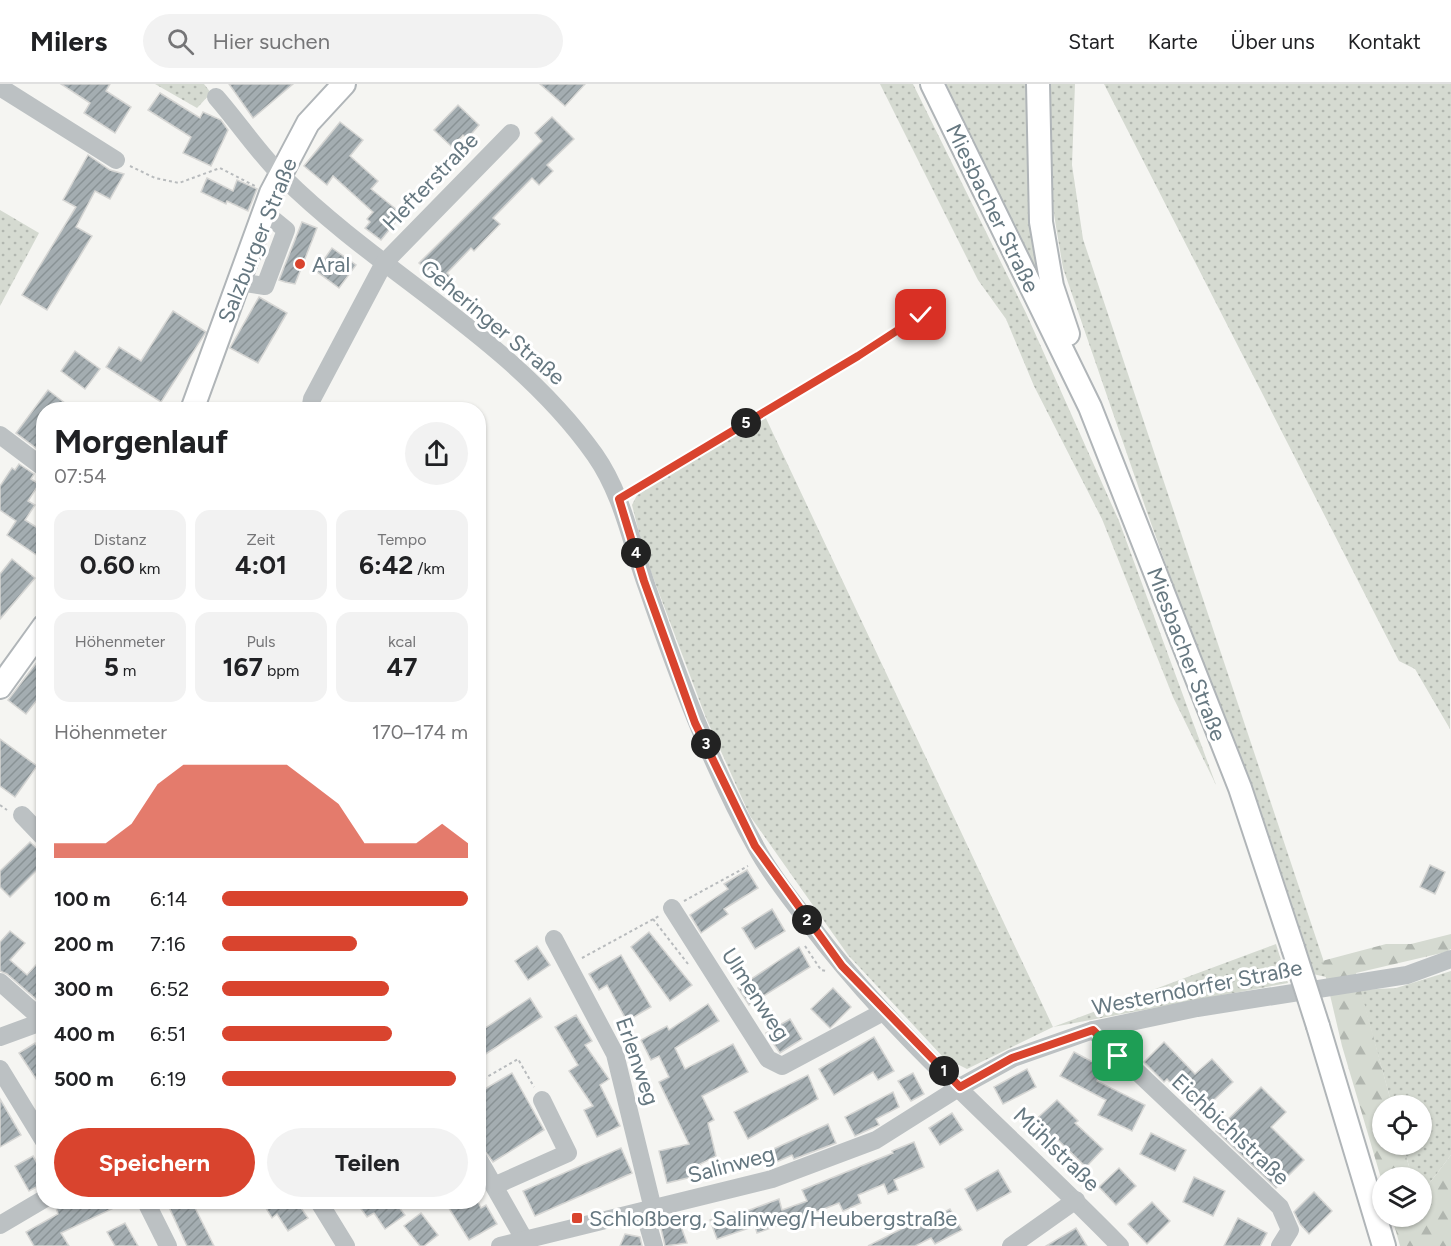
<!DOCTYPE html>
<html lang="de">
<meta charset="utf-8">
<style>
:root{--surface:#fff;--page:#f2f2f2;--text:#202124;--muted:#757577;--line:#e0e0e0;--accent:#d9442e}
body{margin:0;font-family:Figtree,sans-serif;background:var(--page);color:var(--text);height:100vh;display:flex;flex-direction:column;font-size:22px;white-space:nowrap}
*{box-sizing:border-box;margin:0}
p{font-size:20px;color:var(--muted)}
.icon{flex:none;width:33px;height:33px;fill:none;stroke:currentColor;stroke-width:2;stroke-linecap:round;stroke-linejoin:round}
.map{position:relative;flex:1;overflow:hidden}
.drawer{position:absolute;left:36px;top:318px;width:450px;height:807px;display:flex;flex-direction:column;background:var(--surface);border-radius:24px;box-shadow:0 2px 4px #0004}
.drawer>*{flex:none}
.controls{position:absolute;left:1372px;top:1011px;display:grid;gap:12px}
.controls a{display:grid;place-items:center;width:60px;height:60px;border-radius:50%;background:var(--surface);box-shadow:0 2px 4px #0004;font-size:30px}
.pin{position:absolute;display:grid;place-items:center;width:51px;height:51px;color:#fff;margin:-26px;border-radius:12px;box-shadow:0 3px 9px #0006}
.km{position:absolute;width:30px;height:30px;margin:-15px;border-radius:50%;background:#222;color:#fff;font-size:16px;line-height:30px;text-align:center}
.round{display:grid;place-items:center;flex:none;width:63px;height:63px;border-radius:32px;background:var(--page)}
.overview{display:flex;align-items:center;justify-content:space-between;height:102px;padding:0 18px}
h1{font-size:33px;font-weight:700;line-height:45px}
.metrics{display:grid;grid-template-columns:repeat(3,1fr);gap:9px;height:102px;padding:6px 18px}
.metrics div{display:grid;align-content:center;border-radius:15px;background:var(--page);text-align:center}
.metrics b{font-size:26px;font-weight:700}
.metrics small{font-size:16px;font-weight:400}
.metrics p{font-size:16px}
.chart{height:168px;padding:12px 18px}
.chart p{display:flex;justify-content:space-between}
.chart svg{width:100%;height:108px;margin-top:6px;fill:var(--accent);opacity:.7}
.cta{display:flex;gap:12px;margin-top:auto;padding:12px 18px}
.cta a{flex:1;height:69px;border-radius:36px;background:var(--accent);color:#fff;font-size:24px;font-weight:700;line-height:69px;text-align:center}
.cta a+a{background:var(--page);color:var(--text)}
ul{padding:0 18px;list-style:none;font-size:20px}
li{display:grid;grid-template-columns:96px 72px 1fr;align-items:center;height:45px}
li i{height:15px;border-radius:8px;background:var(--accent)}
header{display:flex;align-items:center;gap:36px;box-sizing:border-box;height:84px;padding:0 30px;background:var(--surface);border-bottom:2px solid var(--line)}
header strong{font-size:28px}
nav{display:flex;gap:33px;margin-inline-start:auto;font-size:21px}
.search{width:420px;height:54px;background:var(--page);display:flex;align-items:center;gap:15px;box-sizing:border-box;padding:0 21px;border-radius:33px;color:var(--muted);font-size:22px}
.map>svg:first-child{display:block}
</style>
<header>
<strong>Milers</strong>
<div class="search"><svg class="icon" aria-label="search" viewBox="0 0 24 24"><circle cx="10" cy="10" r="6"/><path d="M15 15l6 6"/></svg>Hier suchen</div>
<nav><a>Start</a><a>Karte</a><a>Über uns</a><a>Kontakt</a></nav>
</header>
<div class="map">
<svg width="1451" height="1162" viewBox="0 0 1451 1162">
<defs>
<pattern id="grass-dots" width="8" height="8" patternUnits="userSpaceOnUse" patternTransform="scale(1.5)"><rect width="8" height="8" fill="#d5dad1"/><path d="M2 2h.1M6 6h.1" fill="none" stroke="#b1b6af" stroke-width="1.8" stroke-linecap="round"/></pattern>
<pattern id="forest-firs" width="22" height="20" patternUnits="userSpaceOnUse" patternTransform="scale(1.5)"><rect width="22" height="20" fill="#d5dad1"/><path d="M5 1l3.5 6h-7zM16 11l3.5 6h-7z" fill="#b1b6af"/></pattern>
<pattern id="building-hatch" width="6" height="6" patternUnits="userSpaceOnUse" patternTransform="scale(1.5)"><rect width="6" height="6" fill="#a4adb1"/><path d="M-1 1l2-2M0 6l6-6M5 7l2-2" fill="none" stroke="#899295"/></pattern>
</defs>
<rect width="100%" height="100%" fill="#f5f5f2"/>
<g fill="url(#grass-dots)">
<polygon points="155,0 204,0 211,9 197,24"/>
<polygon points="880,0 913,0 1026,229 1119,437 1216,701 1173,613 1102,435 1034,302 1006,235 978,196"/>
<polygon points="946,0 1026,0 1042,195 1035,186"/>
<polygon points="1050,0 1075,0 1072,81 1083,155 1323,875 1326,893 1313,890 1147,428 1063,184 1051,113"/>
<polygon points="1104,0 1451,0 1450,645 1415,585 1399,577"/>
<polygon points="0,126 39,149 0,222"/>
<polygon points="763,328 1053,943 1276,860 1288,899 1053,943 967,985 943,973 848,871 750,732 706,634 644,469 632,421 642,401"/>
<polygon points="1451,887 1451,1071 1422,1109 1422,1094 1412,1093 1403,1061 1422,1060 1422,1022 1392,1021 1360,906 1396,904"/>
</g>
<g fill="url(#forest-firs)">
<polygon points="1451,850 1451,865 1446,868 1356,889 1392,1021 1383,1022 1383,1060 1403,1061 1412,1093 1383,1094 1383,1101 1342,962 1322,877 1386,860 1411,860"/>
<polygon points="1451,1071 1451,1162 1400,1162 1392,1133 1422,1132 1422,1109"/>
</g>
<g fill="url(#building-hatch)" stroke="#d6d6d4" stroke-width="1.5">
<polygon points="61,0 110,0 106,7 131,23 115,49 84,29 90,19"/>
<polygon points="229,0 293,0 253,34"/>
<polygon points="540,0 585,0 565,22"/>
<polygon points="160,9 200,34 203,28 221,36 228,46 211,82 183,69 191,53 148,26"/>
<polygon points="458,21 479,41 467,55 463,51 452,63 434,46"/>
<polygon points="552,33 574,55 547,81 553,87 539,101 532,94 493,134 500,140 474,167 471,164 447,189 451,193 443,201 419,179 542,57 535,49"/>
<polygon points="340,38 363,56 350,72 378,97 371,105 402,130 381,156 365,144 370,138 367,135 373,128 333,92 327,101 304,82"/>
<polygon points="88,71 110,86 124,90 110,115 95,107 76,143 92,152 47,226 22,211 76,123 63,116"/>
<polygon points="207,94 233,107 237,96 257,105 248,127 227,117 226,120 201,108"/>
<polygon points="302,138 317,144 295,200 285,198 279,196"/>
<polygon points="332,164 356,181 339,204 316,187"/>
<polygon points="259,213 287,229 258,279 230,264"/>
<polygon points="173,227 206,248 161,318 106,283 119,263 141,277"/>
<polygon points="75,267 100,285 85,305 61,287"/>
<polygon points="48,306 74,326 44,326 44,370 16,349"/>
<polygon points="19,380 34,390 31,395 39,400 28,417 35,421 25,436 44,448 44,476 7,451 16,437 0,426 0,402 12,384 15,386"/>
<polygon points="12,475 35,494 0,535 0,490"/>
<polygon points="44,569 44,607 26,630 8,616"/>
<polygon points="0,655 37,682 15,713 0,702"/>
<polygon points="30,758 44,771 44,779 10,813 0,803 0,787"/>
<polygon points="1430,781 1445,788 1435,810 1420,803"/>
<polygon points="747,786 758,804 724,825 728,830 701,849 690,831 728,805 724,800"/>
<polygon points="772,825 785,847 755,865 742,844"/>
<polygon points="10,847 25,859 10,876 27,891 44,872 44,922 7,890 0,887 0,858"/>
<polygon points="649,848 692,901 670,917 631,863"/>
<polygon points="537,862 550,881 528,896 515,877"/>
<polygon points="799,863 810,883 749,921 738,904"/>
<polygon points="621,871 651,923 627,937 607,901 599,906 589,890"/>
<polygon points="833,904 851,923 830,944 811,925"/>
<polygon points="530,914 542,933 478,975 478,949"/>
<polygon points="708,920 719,937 675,964 685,985 733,960 748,988 702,1012 714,1036 708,1039 716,1072 700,1080 704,1090 667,1099 659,1067 689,1060 659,998 669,993 659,972 651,976 641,956 667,942 669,946"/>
<polygon points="576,931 592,957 585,961 609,995 600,1001 620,1042 597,1053 584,1026 593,1022 569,987 578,981 555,943"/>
<polygon points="790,935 802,955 780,969 766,949"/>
<polygon points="874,953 894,987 878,996 873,988 834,1011 819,985"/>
<polygon points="1164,958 1195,990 1212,975 1233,998 1199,1030 1167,995 1164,998 1144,978"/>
<polygon points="35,959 44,972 44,1007 19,969"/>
<polygon points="1074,968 1104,984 1097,997 1145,1021 1132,1047 1098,1031 1106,1016 1060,992"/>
<polygon points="1027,985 1036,1003 1003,1020 994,1003"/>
<polygon points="512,989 544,1046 493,1078 478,1058 478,1009"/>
<polygon points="913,989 924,1010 911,1017 898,997"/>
<polygon points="808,991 818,1015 748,1055 734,1028"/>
<polygon points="1261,1003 1286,1028 1271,1043 1304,1076 1276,1104 1216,1047"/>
<polygon points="893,1008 899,1023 876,1035 879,1041 855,1052 845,1033"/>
<polygon points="0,1015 21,1051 0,1063"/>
<polygon points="1057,1016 1078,1037 1075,1039 1103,1065 1086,1083 1058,1056 1052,1062 1031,1040"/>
<polygon points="952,1029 963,1046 940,1061 929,1044"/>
<polygon points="828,1040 836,1059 794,1075 792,1071 772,1080 767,1068"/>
<polygon points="1151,1049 1186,1066 1175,1087 1140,1070"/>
<polygon points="914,1058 924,1083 894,1096 898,1106 888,1110 884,1100 858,1111 861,1119 843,1127 839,1119 803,1133 805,1139 789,1145 787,1138 757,1149 755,1142 717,1155 710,1136 735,1128 736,1131 779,1115 782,1126 807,1117 802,1106 893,1069 892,1067"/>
<polygon points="621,1064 632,1089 535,1132 523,1107"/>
<polygon points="33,1072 44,1091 44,1099 29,1107 15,1082"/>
<polygon points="1119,1084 1136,1102 1116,1121 1099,1103"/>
<polygon points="998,1086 1011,1108 977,1127 965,1105"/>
<polygon points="1194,1093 1225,1107 1213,1132 1183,1118"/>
<polygon points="1314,1108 1332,1127 1309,1150 1300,1140 1294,1128"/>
<polygon points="68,1118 126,1118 61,1149 69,1162 34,1162 26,1148 58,1130 56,1124"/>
<polygon points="174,1118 192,1118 214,1162 187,1162 168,1121"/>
<polygon points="270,1118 297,1118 308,1134 288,1147 277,1130 272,1134 264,1121"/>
<polygon points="356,1118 395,1118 405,1131 385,1145 374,1129 367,1133"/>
<polygon points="445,1118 478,1118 481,1124 486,1121 497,1140 469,1156"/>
<polygon points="1152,1118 1170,1137 1147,1160 1128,1140"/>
<polygon points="950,1125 962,1146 935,1160 931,1154 915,1162 868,1162 911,1140 913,1145"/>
<polygon points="421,1129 438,1151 424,1162 420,1162 404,1142"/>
<polygon points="1238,1134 1267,1149 1260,1162 1224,1162"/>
<polygon points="679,1137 687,1159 665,1162 661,1144"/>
<polygon points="125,1139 138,1162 115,1162 107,1148"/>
<polygon points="1076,1144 1087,1162 1046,1162"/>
<polygon points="625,1150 640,1153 642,1162 620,1162"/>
</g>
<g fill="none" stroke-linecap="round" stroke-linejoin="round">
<g stroke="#b0b5b8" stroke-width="26">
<g id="major">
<polyline points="932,0 1090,323 1240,704 1293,864"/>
<polyline points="1038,0 1041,138 1052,202 1068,250"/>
<polyline points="192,326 271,109 308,39 344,0"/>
<polyline points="0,603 44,542"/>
<polyline points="1318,942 1384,1162"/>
</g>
</g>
<g stroke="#b8bbbd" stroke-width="2" stroke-dasharray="3 3" stroke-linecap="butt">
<polyline points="130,82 155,94 179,99 220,84 255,102"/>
<polyline points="632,407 858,271 921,231"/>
<polyline points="0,721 7,726"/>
<polyline points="684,817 748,782"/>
<polyline points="653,835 688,880"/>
<polyline points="805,862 821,886 826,887"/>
<polyline points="582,874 659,832"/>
<polyline points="478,998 518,975 534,1003"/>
</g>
<g stroke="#bcc1c3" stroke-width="18">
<polyline points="0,3 116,76"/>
<path d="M216 13C238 38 260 71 283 93 382 191 514 256 595 371 623 411 631 459 647 503 678 593 711 682 757 765 771 791 791 815 809 839 898 958 1016 1055 1120 1162"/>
<polyline points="239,198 265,202 286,146 264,128"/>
<polyline points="310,326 312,315 384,179 511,49"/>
<polyline points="0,351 44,384"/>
<polyline points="22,731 44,754"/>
<polyline points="672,824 768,975 782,982 883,928"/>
<polyline points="554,855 615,970 653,1125"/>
<polyline points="0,898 44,937"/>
<polyline points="1093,946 1280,1123 1290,1146 1280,1162"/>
<polyline points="0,953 44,937"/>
<polyline points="0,985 44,1057"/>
<polyline points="478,1074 524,1155"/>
<polyline points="496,1101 568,1069 542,1016"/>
<polyline points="146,1118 168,1162"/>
<polyline points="319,1118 346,1162"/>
<polyline points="644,1127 654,1162"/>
<polyline points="0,1141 44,1115"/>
<polyline points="500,1162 772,1095 876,1056 960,1003 1013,974 1093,946 1197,924 1407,891 1451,875"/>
<polyline points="1011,1162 1076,1116"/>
</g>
<use href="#major" stroke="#fff" stroke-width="22"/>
<g stroke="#b0b5b8" stroke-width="26" stroke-linecap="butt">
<polyline id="major-bridge" points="1293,864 1318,942"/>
</g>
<use href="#major-bridge" stroke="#fff" stroke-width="22"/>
</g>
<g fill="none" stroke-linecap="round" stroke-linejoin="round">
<g stroke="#fff" stroke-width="12">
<polyline id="route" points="921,231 858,272 619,415 644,497 695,639 755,762 842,882 960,1003 1012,974 1093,946 1118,972"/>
</g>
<use href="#route" stroke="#d9442e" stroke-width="8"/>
</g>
<g fill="#d9442e" stroke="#fff" stroke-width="2">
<circle cx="300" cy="180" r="6"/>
<rect x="571" y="1128" width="12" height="12" rx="3"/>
</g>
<g text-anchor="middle" stroke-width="6" stroke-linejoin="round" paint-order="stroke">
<g font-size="22" fill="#667881" stroke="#fff">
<text transform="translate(430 97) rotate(-46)" y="8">Hefterstraße</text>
<text transform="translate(993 124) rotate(64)" y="8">Miesbacher Straße</text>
<text transform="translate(257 156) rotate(-68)" y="8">Salzburger Straße</text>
<text transform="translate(493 238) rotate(40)" y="8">Geheringer Straße</text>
<text transform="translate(1187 570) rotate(69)" y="8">Miesbacher Straße</text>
<text transform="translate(1197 903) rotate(-11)" y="8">Westerndorfer Straße</text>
<text transform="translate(756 910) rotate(57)" y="8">Ulmenweg</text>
<text transform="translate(638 977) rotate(71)" y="8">Erlenweg</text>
<text transform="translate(1231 1045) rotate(43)" y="8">Eichbichlstraße</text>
<text transform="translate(1057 1065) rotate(44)" y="8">Mühlstraße</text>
<text transform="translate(731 1080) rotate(-15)" y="8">Salinweg</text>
</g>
<g font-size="22" fill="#667881" stroke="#fff" text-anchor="start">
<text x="312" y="188">Aral</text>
<text x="589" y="1142">Schloßberg, Salinweg/Heubergstraße</text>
</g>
</g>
</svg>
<div class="controls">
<a><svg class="icon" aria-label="locate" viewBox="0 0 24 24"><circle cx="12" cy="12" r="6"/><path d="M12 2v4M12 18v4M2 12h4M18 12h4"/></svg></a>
<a><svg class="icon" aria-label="layers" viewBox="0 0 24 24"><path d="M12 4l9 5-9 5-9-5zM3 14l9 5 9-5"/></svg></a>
</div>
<div class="pin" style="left:1118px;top:972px;background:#1e9e55"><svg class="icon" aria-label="arrive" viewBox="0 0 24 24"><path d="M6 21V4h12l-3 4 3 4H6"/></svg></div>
<div class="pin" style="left:921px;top:231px;background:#d93025"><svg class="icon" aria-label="check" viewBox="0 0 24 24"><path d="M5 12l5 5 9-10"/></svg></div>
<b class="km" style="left:944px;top:987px">1</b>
<b class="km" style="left:807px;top:836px">2</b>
<b class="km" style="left:706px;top:660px">3</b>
<b class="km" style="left:636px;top:469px">4</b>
<b class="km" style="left:746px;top:339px">5</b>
<section class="drawer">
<div class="overview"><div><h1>Morgenlauf</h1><p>07:54</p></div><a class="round"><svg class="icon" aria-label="share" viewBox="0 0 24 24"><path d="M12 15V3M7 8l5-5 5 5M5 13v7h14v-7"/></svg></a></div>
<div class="metrics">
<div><p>Distanz</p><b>0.60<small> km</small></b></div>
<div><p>Zeit</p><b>4:01</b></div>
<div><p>Tempo</p><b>6:42<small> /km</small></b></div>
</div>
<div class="metrics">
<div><p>Höhenmeter</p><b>5<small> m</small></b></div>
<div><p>Puls</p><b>167<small> bpm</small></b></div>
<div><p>kcal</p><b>47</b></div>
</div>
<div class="chart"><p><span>Höhenmeter</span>170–174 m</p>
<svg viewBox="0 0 160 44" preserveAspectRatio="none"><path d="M0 44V38L10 38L20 38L30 30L40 14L50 6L60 6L70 6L80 6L90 6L100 14L110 22L120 38L130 38L140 38L150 30L160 38V44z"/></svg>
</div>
<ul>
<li><b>100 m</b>6:14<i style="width:100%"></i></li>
<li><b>200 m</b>7:16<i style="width:55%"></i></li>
<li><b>300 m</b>6:52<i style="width:68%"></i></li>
<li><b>400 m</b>6:51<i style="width:69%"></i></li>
<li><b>500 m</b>6:19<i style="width:95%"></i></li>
</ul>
<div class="cta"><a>Speichern</a><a>Teilen</a></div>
</section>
</div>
